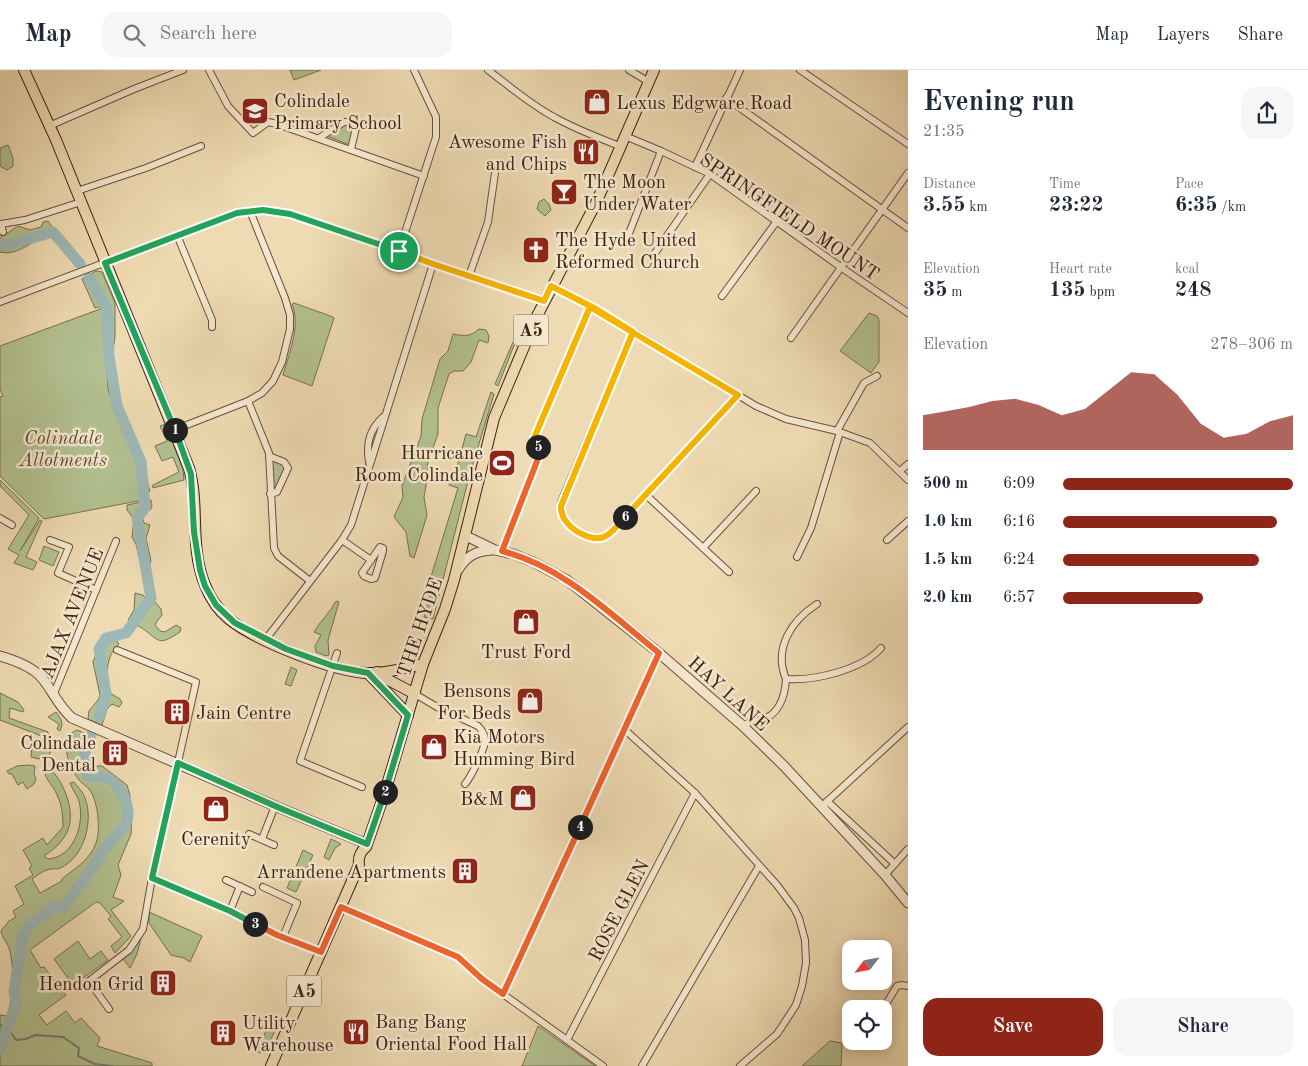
<!DOCTYPE html>
<meta charset="utf-8">
<style>
:root{--surface:#fff;--page:#f6f6f7;--text:#1f2937;--muted:#747a83;--line:#e0e1e3;--accent:#8f2418}
body{margin:0;font-family:"Old Standard TT",serif;background:var(--page);color:var(--text);height:100vh;display:flex;flex-direction:column;font-size:19px;white-space:nowrap}
*{box-sizing:border-box;margin:0}
p{font-size:16px;color:var(--muted)}
.icon{flex:none;width:28px;height:28px;fill:none;stroke:currentColor;stroke-width:2;stroke-linecap:round;stroke-linejoin:round}
.map{position:relative;flex:1;overflow:hidden}
.panel{display:flex;flex-direction:column;background:var(--surface);width:400px}
.panel>*{flex:none}
.needle{width:32px;rotate:238deg}
.buttons{position:absolute;left:842px;top:870px;display:grid;gap:10px}
.buttons a{display:grid;place-items:center;width:50px;height:50px;border-radius:10px;background:var(--surface);box-shadow:0 2px 12px #0003;font-size:25px}
.pin{position:absolute;display:grid;place-items:center;width:42px;height:42px;color:#fff;margin:-21px;border:2px solid #fff;border-radius:50%;box-shadow:0 1px 5px #0007}
.km{position:absolute;width:25px;height:25px;margin:-12px;border-radius:50%;background:#222;color:#fff;font-size:14px;line-height:25px;text-align:center}
.round{display:grid;place-items:center;flex:none;width:52px;height:52px;border-radius:15px;background:var(--page)}
.summary{display:flex;align-items:center;justify-content:space-between;height:85px;padding:0 15px}
h1{font-size:28px;font-weight:600;line-height:38px}
.metrics{display:grid;grid-template-columns:repeat(3,1fr);gap:8px;height:85px;padding:5px 15px}
.metrics div{display:grid;align-content:center}
.metrics b{font-size:21px;font-weight:600}
.metrics small{font-size:14px;font-weight:400}
.metrics p{font-size:14px}
.chart{height:140px;padding:10px 15px}
.chart p{display:flex;justify-content:space-between}
.chart svg{width:100%;height:90px;margin-top:5px;fill:var(--accent);opacity:.7}
.button{display:flex;gap:10px;margin-top:auto;padding:10px 15px}
.button a{flex:1;height:58px;border-radius:15px;background:var(--accent);color:#fff;font-size:20px;font-weight:600;line-height:58px;text-align:center}
.button a+a{background:var(--page);color:var(--text)}
ul{padding:0 15px;list-style:none;font-size:16px}
li{display:grid;grid-template-columns:80px 60px 1fr;align-items:center;height:38px}
li i{height:12px;border-radius:6px;background:var(--accent)}
header{display:flex;align-items:center;gap:30px;box-sizing:border-box;height:70px;padding:0 25px;background:var(--surface);border-bottom:1px solid var(--line)}
header strong{font-size:24px}
nav{display:flex;gap:28px;margin-inline-start:auto;font-size:18px}
.search{width:350px;height:45px;background:var(--page);display:flex;align-items:center;gap:12px;box-sizing:border-box;padding:0 18px;border-radius:15px;color:var(--muted);font-size:19px}
main{display:flex;flex:1;min-height:0}
.map>svg:first-child{display:block}
</style>
<header>
<strong>Map</strong>
<div class="search"><svg class="icon" aria-label="search" viewBox="0 0 24 24"><circle cx="10" cy="10" r="6"/><path d="M15 15l6 6"/></svg>Search here</div>
<nav><a>Map</a><a>Layers</a><a>Share</a></nav>
</header>
<main>
<div class="map">
<svg width="908" height="996" viewBox="0 0 908 996">
<rect width="100%" height="100%" fill="#efdbb3"/>
<filter id="stains"><feTurbulence type="fractalNoise" baseFrequency=".004" numOctaves="4"/><feColorMatrix values="0 0 0 0 .2 0 0 0 0 .09 0 0 0 0 .02 0 0 0 .5 -.17"/></filter>
<radialGradient id="worn" r=".72"><stop offset=".6" stop-color="#630" stop-opacity="0"/><stop offset="1" stop-color="#630" stop-opacity=".3"/></radialGradient>
<g fill="#b3c191" stroke="#787052">
<polygon points="290,0 321,0 294,10"/>
<polygon points="351,54 354,61 350,75 327,66 344,55"/>
<polygon points="8,75 13,88 13,96 7,100 0,96 0,78"/>
<polygon points="544,129 549,134 551,140 545,146 537,139 539,132"/>
<path d="M48 151 54 160 63 166C60 166 54 164 51 165 34 168 18 187 0 182V168L18 156 30 160 41 157 43 152Z"/>
<polygon points="96,201 102,202 115,233 115,267 112,287 113,307 119,333 126,353 145,389 146,408 150,421 146,423 142,422 143,430 44,449 0,406 0,327 3,326 0,319 0,276 103,238 108,320 138,392 143,420 139,392 109,319 105,237 103,236 95,238 82,209"/>
<path d="M294 233 333 247 334 248 312 316 283 305C289 284 301 255 292 234Z"/>
<polygon points="869,243 877,246 879,250 879,292 871,303 840,281"/>
<path d="M479 259 486 260 489 266 488 273 479 270 471 292 463 301H454L449 304 438 338V364L428 391 426 416 424 427 427 445 414 488 410 486 406 462 394 447 403 427 402 416 421 366 422 349 440 289 448 281 453 264C465 266 470 267 479 259Z"/>
<polygon points="513,272 515,273 498,316 495,314"/>
<polygon points="491,322 494,324 469,407 433,549 424,547 434,511 430,510 458,418 449,415 455,396 457,397 466,364 476,367"/>
<polygon points="166,354 183,400 184,410 153,418 152,416 155,414 179,402 173,387 162,391 155,376 167,371 160,356"/>
<polygon points="272,390 283,394 286,399 277,418 272,418"/>
<polygon points="0,410 39,448 20,481 40,450 42,451 26,487 37,492 33,500 14,493 19,485 8,479 29,445 0,416"/>
<path d="M151 430C154 441 149 440 142 446L144 453 150 455 146 468 151 491 147 499 154 531 161 539 162 545 158 550 155 555 160 561 165 562 176 555 181 558 180 562C158 576 161 572 142 558 137 555 132 554 128 550L134 540 135 523 143 525 145 528 147 521 136 474 132 467 134 449 127 440V435Z"/>
<polygon points="44,476 59,482 53,496 39,490"/>
<path d="M336 531 339 532 328 570 329 585 326 586 316 582 315 576 321 565 314 562C320 551 330 543 336 531Z"/>
<path d="M111 569 117 571 119 574C105 587 106 605 110 623L120 629 122 633 119 637 112 634 107 639 102 655 88 649 89 641 98 630 100 625 93 592 100 575Z"/>
<polygon points="291,597 297,600 291,616 285,614"/>
<polygon points="0,623 18,632 24,640 23,642 10,638 9,648 48,662 49,669 0,650"/>
<path d="M56 642C61 649 64 652 60 661L57 659 59 654 48 647Z"/>
<path d="M77 660 89 665 82 688 83 696H102L127 715 130 726 128 740 132 744 131 764 118 795 121 805 113 827 124 831 111 840 131 866 115 883 111 876 122 867 108 849 111 846 100 833 96 832 30 880 41 898 44 897 66 925 39 945 47 955 66 941 75 953 81 948 100 968 97 976 152 993V996H0V945L8 946C12 925 15 903 10 882 9 874 2 869 1 861L9 851 16 847 13 841 24 834 15 816 33 805 29 798 32 796 23 780 43 768 47 775 63 757C63 746 62 735 57 725 54 716 44 709 45 700H51C59 708 63 716 67 727 76 754 67 771 44 786L48 789C74 787 85 754 79 731 77 725 72 719 70 713L74 712C78 717 83 722 85 728 94 751 84 788 60 798 56 800 57 798 52 799 46 799 37 805 32 809L40 823 62 811V809C74 799 91 789 96 773 101 760 98 732 90 720 87 716 82 714 79 710 69 697 57 668 77 660Z"/>
<polygon points="51,673 54,675 49,685 39,689 31,687 32,675 48,681"/>
<polygon points="28,695 35,696 34,704 36,709 34,714 27,719 23,712 18,715 12,704 9,704 7,701 17,696"/>
<polygon points="331,769 341,774 335,778 329,790 324,787"/>
<polygon points="303,780 313,785 296,822 287,818"/>
<polygon points="149,842 202,866 190,892 184,888 171,885 149,853"/>
<polygon points="141,868 137,884 130,898 123,889 132,880"/>
<polygon points="78,871 90,889 101,881 108,890 73,915 54,889"/>
<polygon points="268,956 275,960 265,983 257,982"/>
<polygon points="538,956 595,996 522,996"/>
<polygon points="830,971 842,973 841,996 802,996"/>
</g>
<g fill="none" stroke-linecap="round" stroke-linejoin="round">
<polyline stroke="#777c75" stroke-width="2" points="0,955 7,957 16,970 26,969 35,965 63,967 79,978 78,986 95,994 112,996"/>
<g stroke="#9db9b7" stroke-width="11">
<polyline points="0,174 4,176 53,162 80,194"/>
<polyline points="89,208 107,238 109,286 117,336 141,392 145,438 137,448 151,528 126,563 106,568 99,579 106,624 99,647"/>
<path d="M0 979 16 933 14 921 23 864 33 852 54 836 63 838C80 816 95 793 111 771 115 765 123 760 126 753 132 740 122 715 109 709 102 705 94 709 87 706L84 686 91 665"/>
</g>
<g stroke="#6a4f3b" stroke-width="8">
<g id="minor">
<polyline points="209,0 228,36 253,63 268,52 277,54 424,106"/>
<path d="M488 0C509 16 531 35 554 47 575 59 599 68 622 77"/>
<polyline points="629,0 649,12"/>
<polyline points="800,0 908,74"/>
<polyline points="726,28 908,158"/>
<polyline points="49,56 134,19 183,0"/>
<polyline points="625,66 661,81 710,104 842,198 908,243"/>
<polyline points="319,68 344,52 353,52 356,58 351,79"/>
<polyline points="695,97 740,0"/>
<polyline points="77,121 146,98 201,76"/>
<polyline points="3,162 1,154 25,150 81,132"/>
<polyline points="177,165 212,250 212,257"/>
<polyline points="628,166 661,81"/>
<polyline points="399,181 436,67 436,47 414,0"/>
<polyline points="655,183 710,104"/>
<polyline points="469,206 488,152 495,103"/>
<polyline points="551,216 596,239 756,336 786,349 837,361 870,373 908,410"/>
<polyline points="722,226 777,151"/>
<polyline points="0,232 237,143 263,140 291,144 433,194 544,231"/>
<path d="M633 262 561 432C558 455 588 475 608 465L738 325"/>
<polyline points="791,268 908,103"/>
<polyline points="248,331 269,383 274,478 278,486 310,511"/>
<polyline points="174,360 248,331 262,323 273,311 282,292 290,259 290,245 285,228 250,141"/>
<polyline points="837,361 864,313 877,306"/>
<polyline points="269,386 284,392 288,398 277,422 270,424"/>
<path d="M369 392C366 374 369 360 383 347"/>
<polyline points="900,401 908,394"/>
<polyline points="646,425 729,502"/>
<polyline points="0,448 12,455"/>
<polyline points="50,470 69,477 58,503 96,520"/>
<polyline points="342,470 371,490"/>
<polyline points="887,470 908,451"/>
<polygon points="380,477 383,478 383,481 375,508 371,509 364,506 362,503"/>
<polyline points="703,478 756,421"/>
<polyline points="502,481 539,386 539,379 534,368 590,237"/>
<polyline points="797,487 811,458 840,362"/>
<polyline points="266,569 342,470 351,455 433,194"/>
<polyline points="337,583 300,691 362,717"/>
<path d="M786 609C773 578 792 550 817 534"/>
<path d="M415 624 437 637 478 656C482 660 485 665 485 670 485 679 471 707 465 714"/>
<polyline points="53,626 116,471"/>
<path d="M743 656C748 651 754 652 761 650 779 645 785 626 786 609 814 611 862 600 881 578"/>
<polyline points="625,660 695,723 777,815 794,838 799,848 805,870 806,893 802,916 796,935 777,964 740,996"/>
<polyline points="827,731 895,794"/>
<polyline points="821,737 908,657"/>
<polyline points="249,764 274,775"/>
<polyline points="262,769 275,736"/>
<polyline points="885,805 908,779"/>
<polyline points="152,808 230,841 277,865 321,882"/>
<polyline points="226,810 252,822"/>
<polyline points="263,817 297,833 283,867"/>
<polyline points="341,837 458,887 482,909 603,996"/>
<polyline points="230,841 240,816"/>
<polyline points="503,923 659,583"/>
<polyline points="109,939 89,911 129,880 143,859 152,808 196,612 117,580"/>
<polyline points="883,939 897,916 902,915 908,916"/>
<polyline points="884,963 884,964"/>
<polyline points="567,970 695,723"/>
<polyline points="642,996 759,796"/>
</g>
</g>
<g stroke="#6a4f3b" stroke-width="11">
<g id="tertiary">
<polyline points="466,466 495,480 513,484 533,492 567,510 659,583 743,656 784,696 885,805 908,833"/>
<path d="M458 500C466 486 476 481 492 480"/>
<path d="M0 586C14 590 32 596 42 608 53 621 58 636 72 648L282 739 367 774"/>
</g>
</g>
<g stroke="#3e2013" stroke-width="12">
<g id="primary">
<path d="M24 0 56 70 189 398C200 436 189 476 205 515 210 528 218 540 229 549 256 571 332 601 366 603 383 604 407 598 423 594"/>
<polyline points="377,602 379,605 415,624"/>
<polyline points="368,603 408,645"/>
<path d="M271 996 359 795C358 787 360 782 366 777L384 725 423 594 445 539 454 510 494 348 537 246 596 133 654 0"/>
</g>
</g>
<use href="#minor" stroke="#f5e8ce" stroke-width="6"/>
<use href="#tertiary" stroke="#f5e8ce" stroke-width="9"/>
<use href="#primary" stroke="#efdbb3" stroke-width="10"/>
</g>
<g fill="none" stroke-linecap="round" stroke-linejoin="round">
<g stroke="#fff" stroke-width="10">
<polyline id="split-1" points="175,360 105,193 237,143 263,140 290,144 399,181"/>
</g>
<g stroke="#fff" stroke-width="10">
<polyline id="split-2" points="175,360 191,404 194,462 200,500 205,516 216,535 235,553 286,579 333,596 368,603 408,645 385,722"/>
</g>
<g stroke="#fff" stroke-width="10">
<polyline id="split-3" points="255,854 230,841 152,808 178,693 282,739 367,774 385,722"/>
</g>
<g stroke="#fff" stroke-width="10">
<polyline id="split-4" points="255,854 277,865 321,882 341,837 458,887 482,909 503,924 580,757"/>
</g>
<g stroke="#fff" stroke-width="10">
<path id="split-5" d="M538 377 539 386 502 481C564 497 610 544 659 583L580 757"/>
</g>
<g stroke="#fff" stroke-width="10">
<polyline id="split-6" points="538,377 534,368 590,237 738,325 625,447"/>
</g>
<g stroke="#fff" stroke-width="10">
<path id="split-7" d="M399 181 433 194 544 231 551 216 596 239 633 262 561 436C561 441 562 446 565 450 572 461 593 473 606 466 613 462 620 453 625 447"/>
</g>
<use href="#split-1" stroke="#22a559" stroke-width="6"/>
<use href="#split-2" stroke="#22a559" stroke-width="6"/>
<use href="#split-3" stroke="#22a559" stroke-width="6"/>
<use href="#split-4" stroke="#f0652b" stroke-width="6"/>
<use href="#split-5" stroke="#f0652b" stroke-width="6"/>
<use href="#split-6" stroke="#f5b400" stroke-width="6"/>
<use href="#split-7" stroke="#f5b400" stroke-width="6"/>
</g>
<defs>
<g id="shop-square" transform="scale(1.4375)"><rect x="-9" y="-9" width="18" height="18" rx="4" fill="#8f2418" stroke="#f5e8ce"/><path d="M-5-2.5h2.3a2.7 3.5 0 0 1 5.4 0H5L5.5 6h-11ZM-1.5-2.5h3a1.5 2.3 0 0 0-3 0Z" fill="#fff"/></g>
<g id="school-square" transform="scale(1.4375)"><rect x="-9" y="-9" width="18" height="18" rx="4" fill="#8f2418" stroke="#f5e8ce"/><path d="M0-5L7-2L0 1L-7-2ZM-4 1L0 2.5L4 1V4Q0 6-4 4Z" fill="#fff"/></g>
<g id="restaurant-square" transform="scale(1.4375)"><rect x="-9" y="-9" width="18" height="18" rx="4" fill="#8f2418" stroke="#f5e8ce"/><path d="M-5-6h1v4h1v-4h1v4h1v-4h1v5L-1.5 .5V6h-2V.5L-5-1ZM5-6V6H3V1.5H1.5Q1.5-4 5-6Z" fill="#fff"/></g>
<g id="bar-square" transform="scale(1.4375)"><rect x="-9" y="-9" width="18" height="18" rx="4" fill="#8f2418" stroke="#f5e8ce"/><path d="M-6-5H6L.8 .8V4.5H3.5V6h-7V4.5H-.8V.8Z" fill="#fff"/></g>
<g id="church-square" transform="scale(1.4375)"><rect x="-9" y="-9" width="18" height="18" rx="4" fill="#8f2418" stroke="#f5e8ce"/><path d="M-1.2-6h2.4v3.5h3.3v2.4h-3.3V6h-2.4V-.1h-3.3v-2.4h3.3Z" fill="#fff"/></g>
<g id="stadium-square" transform="scale(1.4375)"><rect x="-9" y="-9" width="18" height="18" rx="4" fill="#8f2418" stroke="#f5e8ce"/><path d="M0-5a6.5 5 0 1 0 0 10a6.5 5 0 1 0 0-10ZM-3.5-1.8h7v3.6h-7Z" fill="#fff"/></g>
<g id="building-square" transform="scale(1.4375)"><rect x="-9" y="-9" width="18" height="18" rx="4" fill="#8f2418" stroke="#f5e8ce"/><path d="M-4-6H4V6H1V3H-1V6H-4ZM-2.5-4.3h1.7v1.8h-1.7ZM.8-4.3h1.7v1.8H.8ZM-2.5-1h1.7V.8h-1.7ZM.8-1h1.7V.8H.8Z" fill="#fff"/></g>
</defs>
<g fill-rule="evenodd">
<use href="#shop-square" x="597" y="32"/>
<use href="#school-square" x="255" y="41"/>
<use href="#restaurant-square" x="586" y="82"/>
<use href="#bar-square" x="564" y="122"/>
<use href="#church-square" x="536" y="180"/>
<use href="#stadium-square" x="502" y="393"/>
<use href="#shop-square" x="526" y="552"/>
<use href="#shop-square" x="530" y="631"/>
<use href="#building-square" x="177" y="642"/>
<use href="#shop-square" x="434" y="677"/>
<use href="#building-square" x="115" y="683"/>
<use href="#shop-square" x="523" y="728"/>
<use href="#shop-square" x="216" y="739"/>
<use href="#building-square" x="465" y="801"/>
<use href="#building-square" x="163" y="913"/>
<use href="#restaurant-square" x="356" y="962"/>
<use href="#building-square" x="223" y="963"/>
</g>
<g text-anchor="middle" stroke-width="5" stroke-linejoin="round" paint-order="stroke">
<g fill="#f5e8ce" stroke="#755c4b" stroke-width="1">
<rect x="513.5" y="244.5" width="35" height="31" rx="4"/>
<rect x="286.5" y="905.5" width="35" height="31" rx="4"/>
</g>
<g font-size="18" font-weight="bold" fill="#3e2013">
<text x="531" y="266">A5</text>
<text x="304" y="927">A5</text>
</g>
<g font-size="19" fill="#3e2013" stroke="#f5e8ce" text-anchor="start">
<text x="274" y="37">Colindale<tspan x="274" dy="22">Primary School</tspan></text>
<text x="616" y="39">Lexus Edgware Road</text>
<text x="567" y="78" text-anchor="end">Awesome Fish<tspan x="567" dy="22">and Chips</tspan></text>
<text x="583" y="118">The Moon<tspan x="583" dy="22">Under Water</tspan></text>
<text x="555" y="176">The Hyde United<tspan x="555" dy="22">Reformed Church</tspan></text>
<text x="483" y="389" text-anchor="end">Hurricane<tspan x="483" dy="22">Room Colindale</tspan></text>
<text x="526" y="588" text-anchor="middle">Trust Ford</text>
<text x="511" y="627" text-anchor="end">Bensons<tspan x="511" dy="22">For Beds</tspan></text>
<text x="196" y="649">Jain Centre</text>
<text x="453" y="673">Kia Motors<tspan x="453" dy="22">Humming Bird</tspan></text>
<text x="96" y="679" text-anchor="end">Colindale<tspan x="96" dy="22">Dental</tspan></text>
<text x="504" y="735" text-anchor="end">B&amp;M</text>
<text x="216" y="775" text-anchor="middle">Cerenity</text>
<text x="446" y="808" text-anchor="end">Arrandene Apartments</text>
<text x="144" y="920" text-anchor="end">Hendon Grid</text>
<text x="375" y="958">Bang Bang<tspan x="375" dy="22">Oriental Food Hall</tspan></text>
<text x="242" y="959">Utility<tspan x="242" dy="22">Warehouse</tspan></text>
</g>
<g font-size="19" fill="#3e2013" stroke="#f5e8ce">
<text transform="translate(790 146) rotate(34)" y="7">SPRINGFIELD MOUNT</text>
<text transform="translate(71 543) rotate(-68)" y="7">AJAX AVENUE</text>
<text transform="translate(419 557) rotate(-71)" y="7">THE HYDE</text>
<text transform="translate(729 623) rotate(42)" y="7">HAY LANE</text>
<text transform="translate(618 840) rotate(-63)" y="7">ROSE GLEN</text>
</g>
<g font-size="19" font-style="italic" fill="#5b4832" stroke="#f5e8ce">
<text x="63" y="374">Colindale<tspan x="63" dy="22">Allotments</tspan></text>
</g>
</g>
<rect width="100%" height="100%" filter="url(#stains)"/>
<rect width="100%" height="100%" fill="url(#worn)"/>
</svg>
<div class="buttons">
<a><svg class="needle" viewBox="-14 -14 28 28"><path d="M0-13l5 13h-10z" fill="#e53935"/><path d="M0 13l5-13h-10z" fill="#747a83"/></svg></a>
<a><svg class="icon" aria-label="locate" viewBox="0 0 24 24"><circle cx="12" cy="12" r="6"/><path d="M12 2v4M12 18v4M2 12h4M18 12h4"/></svg></a>
</div>
<div class="pin" style="left:399px;top:181px;background:#1e9e55"><svg class="icon" aria-label="arrive" viewBox="0 0 24 24"><path d="M6 21V4h12l-3 4 3 4H6"/></svg></div>
<b class="km" style="left:175px;top:360px">1</b>
<b class="km" style="left:385px;top:722px">2</b>
<b class="km" style="left:255px;top:854px">3</b>
<b class="km" style="left:580px;top:757px">4</b>
<b class="km" style="left:538px;top:377px">5</b>
<b class="km" style="left:625px;top:447px">6</b>
</div>
<section class="panel">
<div class="summary"><div><h1>Evening run</h1><p>21:35</p></div><a class="round"><svg class="icon" aria-label="share" viewBox="0 0 24 24"><path d="M12 15V3M7 8l5-5 5 5M5 13v7h14v-7"/></svg></a></div>
<div class="metrics">
<div><p>Distance</p><b>3.55<small> km</small></b></div>
<div><p>Time</p><b>23:22</b></div>
<div><p>Pace</p><b>6:35<small> /km</small></b></div>
</div>
<div class="metrics">
<div><p>Elevation</p><b>35<small> m</small></b></div>
<div><p>Heart rate</p><b>135<small> bpm</small></b></div>
<div><p>kcal</p><b>248</b></div>
</div>
<div class="chart"><p><span>Elevation</span>278–306 m</p>
<svg viewBox="0 0 160 44" preserveAspectRatio="none"><path d="M0 44V27L10 25L20 23L30 20L40 19L50 22L60 27L70 24L80 15L90 6L100 7L110 17L120 31L130 38L140 36L150 30L160 27V44z"/></svg>
</div>
<ul>
<li><b>500 m</b>6:09<i style="width:100%"></i></li>
<li><b>1.0 km</b>6:16<i style="width:93%"></i></li>
<li><b>1.5 km</b>6:24<i style="width:85%"></i></li>
<li><b>2.0 km</b>6:57<i style="width:61%"></i></li>
</ul>
<div class="button"><a>Save</a><a>Share</a></div>
</section>
</main>
